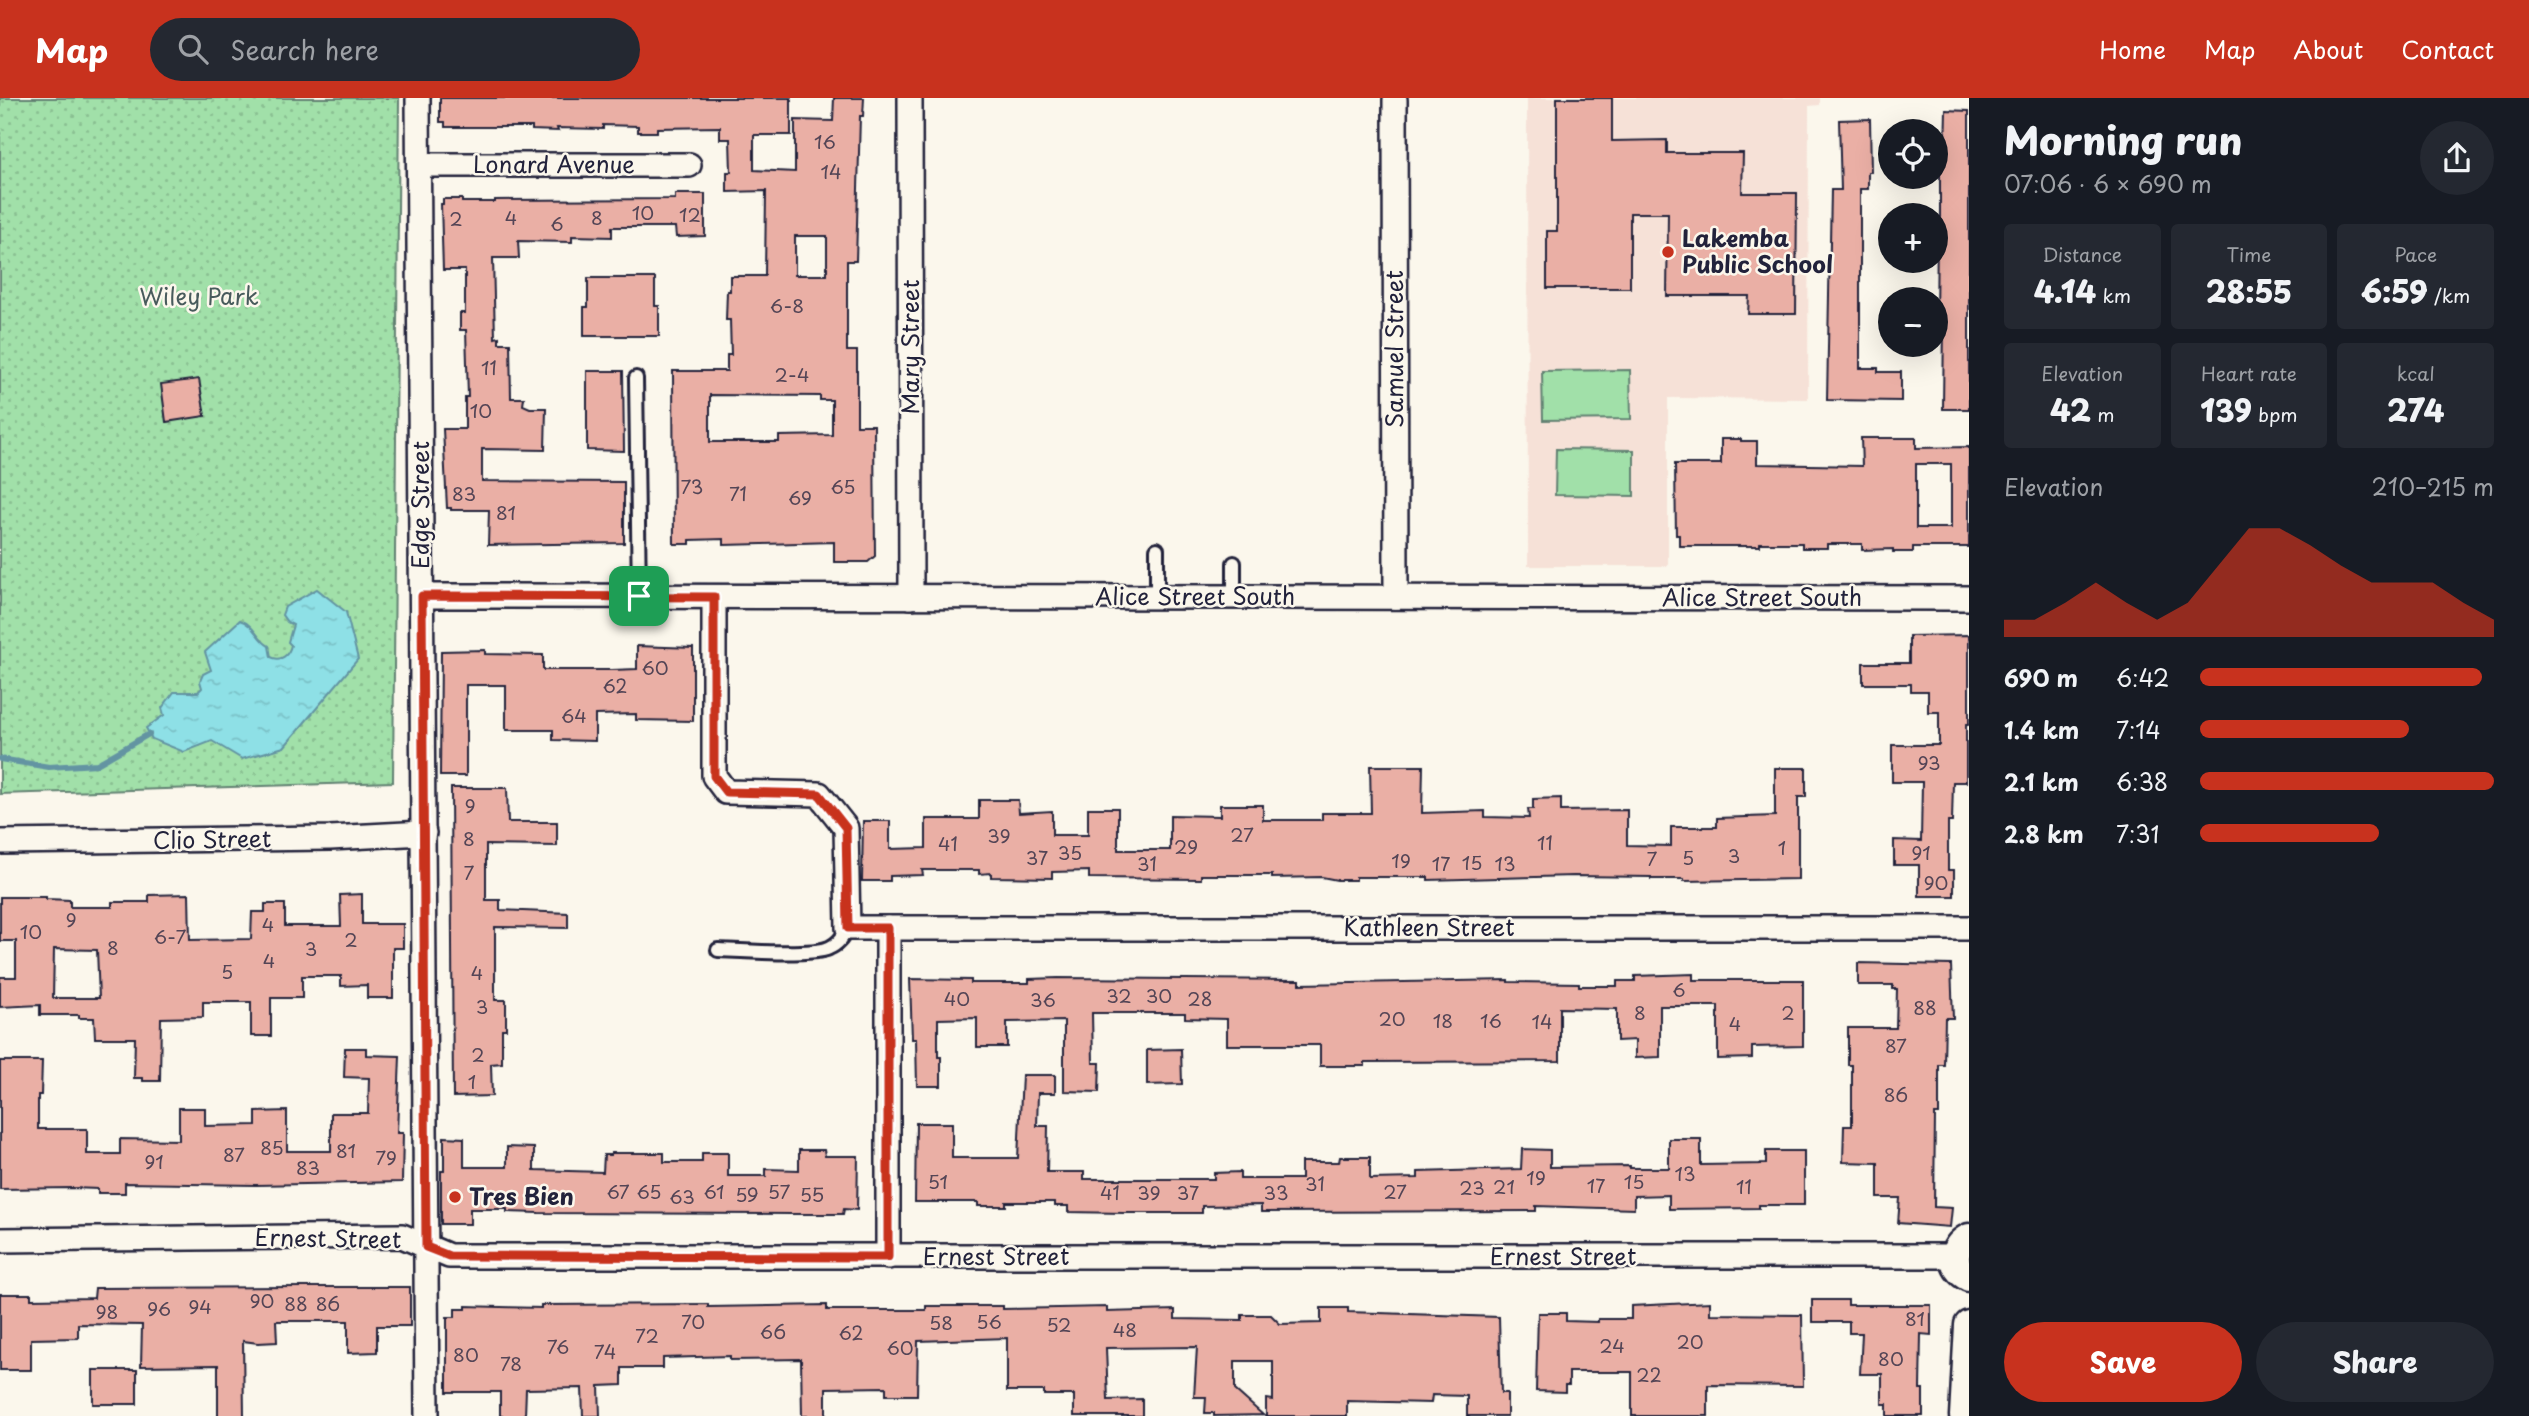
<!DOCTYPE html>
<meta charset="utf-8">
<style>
:root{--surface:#171b24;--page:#242831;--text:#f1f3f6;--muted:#9ea1a6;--accent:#c8321e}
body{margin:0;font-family:"Playpen Sans",sans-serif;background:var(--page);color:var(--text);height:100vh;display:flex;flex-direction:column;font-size:26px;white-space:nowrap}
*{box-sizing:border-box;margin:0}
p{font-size:23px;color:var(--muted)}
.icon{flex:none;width:38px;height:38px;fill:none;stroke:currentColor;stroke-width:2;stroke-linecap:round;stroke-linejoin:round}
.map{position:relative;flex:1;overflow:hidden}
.sheet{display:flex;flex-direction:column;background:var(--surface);width:560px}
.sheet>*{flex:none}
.buttons{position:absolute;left:1878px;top:21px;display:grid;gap:14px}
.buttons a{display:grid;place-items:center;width:70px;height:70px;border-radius:50%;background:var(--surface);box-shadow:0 7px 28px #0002;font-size:35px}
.pin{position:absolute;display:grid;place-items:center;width:60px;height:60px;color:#fff;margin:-30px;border-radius:14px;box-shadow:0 4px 10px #0006}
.round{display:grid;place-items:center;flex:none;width:74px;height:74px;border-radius:37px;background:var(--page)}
.overview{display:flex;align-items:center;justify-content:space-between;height:119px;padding:0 35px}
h1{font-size:38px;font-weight:800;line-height:52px}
.metrics{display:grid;grid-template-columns:repeat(3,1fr);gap:10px;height:119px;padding:7px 35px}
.metrics div{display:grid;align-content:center;border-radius:7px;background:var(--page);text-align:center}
.metrics b{font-size:30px;font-weight:800}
.metrics small{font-size:19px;font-weight:400}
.metrics p{font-size:19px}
.chart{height:196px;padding:14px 35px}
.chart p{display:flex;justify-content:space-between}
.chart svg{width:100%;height:126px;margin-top:7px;fill:var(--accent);opacity:.7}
.button{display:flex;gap:14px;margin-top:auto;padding:14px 35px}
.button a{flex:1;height:80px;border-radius:42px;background:var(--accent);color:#fff;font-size:28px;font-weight:800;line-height:80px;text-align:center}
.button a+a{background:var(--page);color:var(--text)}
ul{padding:0 35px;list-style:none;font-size:23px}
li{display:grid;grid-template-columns:112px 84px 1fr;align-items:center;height:52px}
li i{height:18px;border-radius:9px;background:var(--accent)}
header{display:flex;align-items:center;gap:42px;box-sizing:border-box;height:98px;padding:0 35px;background:var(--accent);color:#fff}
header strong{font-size:33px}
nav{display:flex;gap:38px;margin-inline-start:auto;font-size:24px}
.search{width:490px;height:63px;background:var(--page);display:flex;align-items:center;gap:18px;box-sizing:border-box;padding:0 24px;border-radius:38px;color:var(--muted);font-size:26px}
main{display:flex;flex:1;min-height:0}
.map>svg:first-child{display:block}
</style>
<header>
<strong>Map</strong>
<div class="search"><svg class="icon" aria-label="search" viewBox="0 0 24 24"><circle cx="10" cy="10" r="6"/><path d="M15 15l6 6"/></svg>Search here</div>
<nav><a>Home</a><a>Map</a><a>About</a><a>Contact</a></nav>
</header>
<main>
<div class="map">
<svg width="1969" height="1318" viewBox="0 0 1969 1318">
<defs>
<pattern id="park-dots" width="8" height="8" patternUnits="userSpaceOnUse" patternTransform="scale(1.75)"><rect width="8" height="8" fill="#a1e0a9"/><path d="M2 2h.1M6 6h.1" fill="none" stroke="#8ac092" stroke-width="1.8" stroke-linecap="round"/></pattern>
<pattern id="water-ripples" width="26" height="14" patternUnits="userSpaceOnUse" patternTransform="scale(1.75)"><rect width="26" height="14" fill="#8ee0e6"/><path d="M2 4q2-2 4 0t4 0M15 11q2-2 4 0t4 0" fill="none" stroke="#7ac0c6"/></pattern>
</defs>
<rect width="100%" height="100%" fill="#fbf7ec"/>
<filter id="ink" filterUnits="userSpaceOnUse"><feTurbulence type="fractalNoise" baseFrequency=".0143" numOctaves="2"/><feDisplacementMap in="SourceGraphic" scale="14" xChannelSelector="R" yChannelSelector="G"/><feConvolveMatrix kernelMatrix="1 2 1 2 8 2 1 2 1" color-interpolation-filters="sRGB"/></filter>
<g filter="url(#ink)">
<polygon fill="#f6e1d7" points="1527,0 1820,0 1820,7 1809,8 1808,301 1668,300 1668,468 1528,468"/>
<g fill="#a1e0a9" stroke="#628172" stroke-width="2">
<polygon points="1630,272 1631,321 1543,322 1542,273"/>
<polygon points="1556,351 1634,352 1634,398 1555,397"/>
</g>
<polygon fill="url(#park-dots)" stroke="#628172" stroke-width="2" points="0,0 399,0 393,684 0,696"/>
<path fill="url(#water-ripples)" stroke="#6394a2" stroke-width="2" d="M317 491 346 514 358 561 284 649 242 661 212 643 184 654 152 641 146 630 164 617 162 610 174 594H198L202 590 200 583 203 576 211 572 205 554 240 522C255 527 257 542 269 548L271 559C281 564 289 557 291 547L288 544 293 527 287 524 282 517 285 509Z"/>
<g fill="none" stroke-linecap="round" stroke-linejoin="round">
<polyline stroke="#6394a2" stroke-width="6" points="0,661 49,669 97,666 149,636"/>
</g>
<g fill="#eaafa5" stroke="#22223b" stroke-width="2" fill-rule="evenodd">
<path d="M440 0H791V37H754V72L795 74V22L833 23 834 0H864L863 18H860L856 163H847V253H857V327H874L875 458 868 464H834V444L724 447V441L690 442V446H674L673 273H727V257H731L730 222H726L727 193H730V178H765L766 93 727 94V74H731L730 41H720V29L657 30V34H638V28L603 27V31L557 30 558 33 532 32V29H445V24H440ZM795 138H827V177H795ZM710 297 820 298V302H832V337L779 338V344H710Z"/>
<polygon points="1557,0 1612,0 1612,43 1667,42 1667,55 1743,55 1742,95 1797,95 1796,216 1748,216 1749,198 1667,198 1668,115 1630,115 1630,190 1547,190 1547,133 1557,133"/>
<polygon points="1946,12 1969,13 1969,311 1943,311 1944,222 1936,222 1937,135 1940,135 1940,52 1945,53"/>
<polygon points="1870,21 1871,74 1868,74 1868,91 1860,91 1860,270 1878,270 1878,274 1901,274 1901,303 1827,302 1831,92 1841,92 1839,22"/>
<polygon points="675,96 705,96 705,138 676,139 675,129 612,129 612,139 572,138 572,144 518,143 519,160 493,160 495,240 499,239 499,245 510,245 511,300 524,300 523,307 530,310 546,310 545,352 482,351 482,383 624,384 624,445 488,447 489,412 451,412 451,410 447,410 443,331 465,331 465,299 468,299 466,232 460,232 460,215 465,215 465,172 443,172 441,106 443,106 443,101 462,101 462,104 495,104 495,102 675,101"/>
<polygon points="588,180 655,180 655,208 659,208 659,238 584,238 584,209 588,209"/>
<polygon points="587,273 623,273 624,353 587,352"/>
<polygon points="199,281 205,318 166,324 161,286"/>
<path d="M1861 340H1916V350L1969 349V449H1913V454H1893V451L1862 452V446H1827V450H1802V445H1760V448H1679V437H1676L1675 366H1721V341H1741V343H1757V366L1862 368ZM1916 366H1951V430H1916Z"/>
<polygon points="1969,537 1969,626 1966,626 1966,684 1953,684 1952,724 1948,724 1948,772 1954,772 1954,798 1919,798 1919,767 1894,767 1894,742 1921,743 1922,684 1892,684 1892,647 1939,647 1939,614 1928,614 1928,593 1911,593 1911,586 1863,586 1863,565 1909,565 1909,538"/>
<polygon points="637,548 693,550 693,623 636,622 636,616 595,617 595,643 553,642 553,632 506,632 506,587 466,587 466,678 440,678 441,553 485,552 485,556 543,557 543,572 612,572 637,571"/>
<polygon points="1370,668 1423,668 1422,715 1485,713 1485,719 1529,720 1528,711 1533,711 1533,701 1561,700 1561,713 1627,712 1627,747 1671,748 1671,729 1717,729 1717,720 1775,718 1775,670 1806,670 1806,699 1798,699 1798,781 1684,783 1684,781 1651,781 1651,779 1574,778 1428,782 1428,779 1356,779 1356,782 1337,782 1322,779 1272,780 1272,777 1201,777 1201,781 1089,780 1089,773 1052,774 1052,780 991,779 991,775 979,776 979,772 922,772 923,777 890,778 890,783 862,783 863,723 890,723 890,751 926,750 926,721 979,721 979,702 1018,702 1019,715 1052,713 1052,737 1088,737 1088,710 1118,710 1118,752 1170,752 1170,717 1220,718 1220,707 1263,707 1263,722 1322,722 1322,715 1371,715"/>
<polygon points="451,690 507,690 508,724 557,724 557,748 486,747 486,802 500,802 500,812 568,815 568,830 495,829 495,902 506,902 506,931 502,931 502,965 491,966 492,998 453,999"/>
<path d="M189 796 190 842 251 841 252 814H265V806H285V828H341L340 797 362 796V826H403V850H393V900H367V887L341 888V878H302V900H271V938H251V904H203V919L161 920 160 983H143V980H134L135 940H95L94 920H79V917H40V907L0 909V879H16V843H0V799H46V801L70 802V809H112V804H149V797ZM54 851 97 852 99 900H53Z"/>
<polygon points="1858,865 1951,867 1953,920 1945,920 1944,967 1939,967 1939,1016 1935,1016 1934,1109 1952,1110 1950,1129 1898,1125 1900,1100 1878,1100 1878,1065 1843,1064 1844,1028 1852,1028 1852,967 1848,967 1848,930 1896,930 1897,891 1893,891 1893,887 1858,887"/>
<polygon points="1693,876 1693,882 1803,882 1803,948 1752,949 1752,960 1718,961 1718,908 1660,908 1660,959 1635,960 1635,942 1617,943 1617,911 1560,910 1560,963 1365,964 1365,968 1320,968 1320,947 1227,947 1227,921 1185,920 1185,915 1092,915 1093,965 1100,965 1099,994 1064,993 1064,923 1007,924 1007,949 977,949 977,920 938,921 938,959 941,959 941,988 917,988 916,941 912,941 910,881 971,882 971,885 1029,885 1029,881 1058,880 1300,882 1300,886 1508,882 1508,884 1579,885 1579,888 1617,888 1617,883 1635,883 1635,878"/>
<polygon points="345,950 366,950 366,957 400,958 397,1035 403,1035 402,1084 256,1087 125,1085 125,1095 98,1095 98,1091 72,1090 0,1091 0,963 42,963 41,997 38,997 38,1031 87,1031 87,1056 120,1056 120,1041 179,1042 179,1010 205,1010 205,1028 256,1027 256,1014 287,1013 287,1053 331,1053 331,1015 368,1015 369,980 344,979"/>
<polygon points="1181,951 1182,986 1147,987 1147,952"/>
<polygon points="1022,977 1055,977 1055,995 1038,995 1037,1028 1048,1028 1047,1074 1084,1074 1084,1081 1214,1081 1214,1075 1240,1074 1240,1081 1301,1081 1301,1064 1339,1064 1340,1059 1370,1059 1370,1081 1418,1080 1418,1074 1521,1071 1522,1051 1550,1052 1550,1069 1630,1068 1630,1070 1669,1070 1669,1041 1701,1041 1701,1067 1766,1066 1766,1053 1804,1053 1804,1107 1759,1107 1759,1110 1669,1111 1669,1097 1634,1098 1634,1111 1536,1108 1536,1113 1261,1114 1261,1107 1202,1108 1202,1115 1124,1115 1068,1114 1068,1108 1055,1108 1055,1104 1006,1104 1006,1108 978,1108 978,1104 915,1104 916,1025 952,1025 952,1060 1018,1060"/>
<polygon points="444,1039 464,1040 464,1069 507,1069 507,1049 534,1050 534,1072 603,1074 604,1057 611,1057 611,1055 664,1055 664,1064 702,1064 702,1055 728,1055 728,1078 766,1078 766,1071 799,1072 799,1052 824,1052 825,1058 858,1058 857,1112 844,1111 843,1116 792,1116 539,1115 507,1114 507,1111 470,1111 470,1126 441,1126 441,1073 444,1073"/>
<polygon points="310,1189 410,1189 410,1228 377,1228 377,1254 348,1255 348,1223 276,1223 277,1244 258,1245 243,1243 244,1318 218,1318 218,1267 141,1268 142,1227 78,1226 78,1240 31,1241 31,1272 0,1272 0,1196 31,1196 31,1201 94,1200 95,1190"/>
<polygon points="1812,1202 1848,1202 1848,1207 1931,1207 1931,1237 1921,1236 1920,1291 1923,1291 1923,1318 1887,1318 1887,1306 1882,1306 1882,1276 1860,1276 1862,1235 1849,1235 1849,1224 1812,1224"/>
<polygon points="1710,1204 1710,1216 1802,1217 1803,1288 1708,1287 1708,1318 1632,1318 1632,1274 1569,1274 1569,1287 1565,1287 1565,1294 1536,1293 1538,1215 1566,1215 1566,1223 1598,1224 1598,1221 1631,1221 1631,1208"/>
<polygon points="708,1206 708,1209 827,1207 827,1212 926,1212 926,1208 1003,1208 1003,1211 1107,1209 1107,1214 1175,1212 1175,1221 1242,1222 1242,1217 1271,1217 1280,1226 1321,1225 1321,1210 1348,1210 1348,1214 1499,1219 1501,1295 1507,1295 1507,1318 1467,1318 1467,1298 1432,1297 1431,1305 1347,1303 1347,1318 1266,1318 1266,1301 1273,1302 1273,1263 1235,1263 1235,1292 1263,1317 1214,1318 1214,1315 1205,1315 1206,1299 1194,1299 1197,1249 1106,1250 1108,1302 1142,1301 1142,1318 1074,1318 1074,1297 1044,1297 1044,1293 1007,1293 1007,1240 918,1243 917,1297 886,1297 886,1289 826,1290 826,1318 802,1318 801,1261 730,1262 730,1258 663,1260 663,1270 622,1270 622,1287 599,1288 600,1318 583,1318 582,1290 526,1291 525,1318 500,1318 500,1294 447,1294 447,1219 455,1219 455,1211 466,1211 466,1208 541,1210 541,1207"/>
<rect x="93" y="1272" width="44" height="34"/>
</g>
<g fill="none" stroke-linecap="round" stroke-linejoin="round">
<g stroke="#22223b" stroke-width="18">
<g id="service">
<polyline points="636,280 639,498"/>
<polyline points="1157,451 1157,499"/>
<polyline points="1234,465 1234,499"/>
<path d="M718 852C741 853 812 858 829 850 839 846 843 838 848 830"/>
</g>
</g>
<g stroke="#22223b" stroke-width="28">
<g id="minor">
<polyline points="418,0 427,1318"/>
<polyline points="910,0 911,499"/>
<polyline points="1395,2 1396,499"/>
<polyline points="419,67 689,67"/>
<polyline points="422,498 1969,500"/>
<polyline points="714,499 714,678 726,694 819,696 846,730 848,830 888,830 888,1159"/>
<polyline points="0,744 330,740 424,735"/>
<polyline points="888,830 1969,830"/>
<polyline points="0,1142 402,1138 449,1158 1954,1158"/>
</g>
</g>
<g stroke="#22223b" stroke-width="33">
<g id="tertiary">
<path d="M1969 1140C1951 1149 1950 1170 1969 1179"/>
<polyline points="1964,1318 1969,1227"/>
</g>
</g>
<use href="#service" stroke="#fbf7ec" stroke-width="12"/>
<use href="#minor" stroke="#fbf7ec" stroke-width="23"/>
<use href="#tertiary" stroke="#fbf7ec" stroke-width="28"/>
</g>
</g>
<g fill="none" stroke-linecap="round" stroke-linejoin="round" filter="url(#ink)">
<g stroke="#fff" stroke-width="14">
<polygon id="route" points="422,498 714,499 714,678 726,694 819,696 846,730 848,830 888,830 888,1159 449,1158 426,1149"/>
</g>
<use href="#route" stroke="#c8321e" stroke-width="9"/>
</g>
<g fill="#c8321e" stroke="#fbf7ec" stroke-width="2.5">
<circle cx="1668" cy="154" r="7"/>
<circle cx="455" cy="1099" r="7"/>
</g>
<g text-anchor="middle" stroke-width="5" stroke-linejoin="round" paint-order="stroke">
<g font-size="19" fill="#544556">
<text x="825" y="51">16</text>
<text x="831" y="81">14</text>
<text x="643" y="122">10</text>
<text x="690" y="124">12</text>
<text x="511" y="127">4</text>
<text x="597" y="127">8</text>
<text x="456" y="128">2</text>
<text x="557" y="133">6</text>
<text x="787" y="215">6-8</text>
<text x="489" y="277">11</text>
<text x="792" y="284">2-4</text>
<text x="481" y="320">10</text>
<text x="692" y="396">73</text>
<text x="843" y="396">65</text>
<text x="464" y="403">83</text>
<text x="738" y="403">71</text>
<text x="800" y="407">69</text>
<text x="506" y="422">81</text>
<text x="655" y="577">60</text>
<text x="615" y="595">62</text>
<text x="574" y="625">64</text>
<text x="1929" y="672">93</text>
<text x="470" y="715">9</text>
<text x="1242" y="744">27</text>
<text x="999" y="745">39</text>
<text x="469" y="748">8</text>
<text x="1545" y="752">11</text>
<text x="948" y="753">41</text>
<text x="1186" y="756">29</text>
<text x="1782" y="757">1</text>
<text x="1070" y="762">35</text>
<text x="1921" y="762">91</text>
<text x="1734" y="765">3</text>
<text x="1037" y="767">37</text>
<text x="1688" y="767">5</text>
<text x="1652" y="768">7</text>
<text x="1401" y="770">19</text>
<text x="1472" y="772">15</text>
<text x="1147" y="773">31</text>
<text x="1441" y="773">17</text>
<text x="1505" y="773">13</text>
<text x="469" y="782">7</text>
<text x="1936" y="792">90</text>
<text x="71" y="829">9</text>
<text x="268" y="834">4</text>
<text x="31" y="841">10</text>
<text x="170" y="846">6-7</text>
<text x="351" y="849">2</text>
<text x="113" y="857">8</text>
<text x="311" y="858">3</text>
<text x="269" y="870">4</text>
<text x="227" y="881">5</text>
<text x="477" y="882">4</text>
<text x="1679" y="899">6</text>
<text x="1119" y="905">32</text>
<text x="1159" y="905">30</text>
<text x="957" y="908">40</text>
<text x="1200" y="908">28</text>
<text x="1043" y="909">36</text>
<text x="482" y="916">3</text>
<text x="1925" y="917">88</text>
<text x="1640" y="922">8</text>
<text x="1788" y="922">2</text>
<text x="1392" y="928">20</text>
<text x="1443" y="930">18</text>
<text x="1491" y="930">16</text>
<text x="1542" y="931">14</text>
<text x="1735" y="933">4</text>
<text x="1896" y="955">87</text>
<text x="478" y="964">2</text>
<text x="472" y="991">1</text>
<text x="1896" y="1004">86</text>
<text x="272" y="1057">85</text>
<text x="346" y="1060">81</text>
<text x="234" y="1064">87</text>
<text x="386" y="1067">79</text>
<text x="154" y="1071">91</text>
<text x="308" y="1077">83</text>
<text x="1685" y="1083">13</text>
<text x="1536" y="1087">19</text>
<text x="938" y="1091">51</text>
<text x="1634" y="1091">15</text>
<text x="1315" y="1093">31</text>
<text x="1596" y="1095">17</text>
<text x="1504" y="1096">21</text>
<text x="1744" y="1096">11</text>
<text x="1472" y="1097">23</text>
<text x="618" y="1101">67</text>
<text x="649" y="1101">65</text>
<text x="714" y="1101">61</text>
<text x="779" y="1101">57</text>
<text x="1395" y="1101">27</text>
<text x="1110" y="1102">41</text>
<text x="1149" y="1102">39</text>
<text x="1188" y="1102">37</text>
<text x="1276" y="1102">33</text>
<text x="747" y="1104">59</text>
<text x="812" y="1104">55</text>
<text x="682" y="1106">63</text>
<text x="262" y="1210">90</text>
<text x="296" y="1213">88</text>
<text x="328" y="1213">86</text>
<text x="200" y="1216">94</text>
<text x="159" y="1218">96</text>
<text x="107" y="1221">98</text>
<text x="1915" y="1228">81</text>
<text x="693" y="1231">70</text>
<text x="989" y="1231">56</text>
<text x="941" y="1232">58</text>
<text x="1059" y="1234">52</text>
<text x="1125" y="1239">48</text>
<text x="773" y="1241">66</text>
<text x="851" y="1242">62</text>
<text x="647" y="1245">72</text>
<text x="1690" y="1251">20</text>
<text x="1612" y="1255">24</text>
<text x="558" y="1256">76</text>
<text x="900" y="1257">60</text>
<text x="605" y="1261">74</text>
<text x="466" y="1264">80</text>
<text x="1891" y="1268">80</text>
<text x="511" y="1273">78</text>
<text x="1649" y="1284">22</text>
</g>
<g font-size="23" fill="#22223b" stroke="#fbf7ec">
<text x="554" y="75">Lonard Avenue</text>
<text transform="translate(911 249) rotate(-90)" y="8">Mary Street</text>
<text transform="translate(1395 251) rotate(-90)" y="8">Samuel Street</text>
<text transform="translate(421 407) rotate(-90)" y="8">Edge Street</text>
<text x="1195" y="507">Alice Street South</text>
<text x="1762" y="508">Alice Street South</text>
<text transform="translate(212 742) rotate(-1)" y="8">Clio Street</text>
<text x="1429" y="838">Kathleen Street</text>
<text transform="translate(328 1141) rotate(1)" y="8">Ernest Street</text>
<text x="996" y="1167">Ernest Street</text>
<text x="1563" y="1167">Ernest Street</text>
</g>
<g font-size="23" font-weight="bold" fill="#22223b" stroke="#fbf7ec" text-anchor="start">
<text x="1682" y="149">Lakemba<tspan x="1682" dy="26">Public School</tspan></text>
<text x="469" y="1107">Tres Bien</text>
</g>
<g font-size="23" fill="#485b5c" stroke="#fbf7ec">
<text x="199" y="207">Wiley Park</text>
</g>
</g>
</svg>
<div class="buttons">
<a><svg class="icon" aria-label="locate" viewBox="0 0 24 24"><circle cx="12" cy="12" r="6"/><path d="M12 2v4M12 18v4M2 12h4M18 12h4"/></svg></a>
<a>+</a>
<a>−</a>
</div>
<div class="pin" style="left:639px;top:498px;background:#1e9e55"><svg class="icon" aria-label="arrive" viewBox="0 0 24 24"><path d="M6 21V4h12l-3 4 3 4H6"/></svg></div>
</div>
<section class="sheet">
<div class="overview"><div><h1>Morning run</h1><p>07:06 · 6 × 690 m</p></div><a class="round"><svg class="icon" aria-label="share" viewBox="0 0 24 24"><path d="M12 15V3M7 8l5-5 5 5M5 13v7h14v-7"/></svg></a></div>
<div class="metrics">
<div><p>Distance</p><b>4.14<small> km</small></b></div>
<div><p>Time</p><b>28:55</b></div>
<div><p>Pace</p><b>6:59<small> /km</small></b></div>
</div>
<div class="metrics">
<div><p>Elevation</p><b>42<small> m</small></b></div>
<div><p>Heart rate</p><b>139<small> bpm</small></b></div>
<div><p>kcal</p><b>274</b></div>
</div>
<div class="chart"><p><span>Elevation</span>210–215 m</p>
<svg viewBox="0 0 160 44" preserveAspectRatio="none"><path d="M0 44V38L10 38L20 32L30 25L40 32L50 38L60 32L70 19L80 6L90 6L100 12L110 19L120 25L130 25L140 25L150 32L160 38V44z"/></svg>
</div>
<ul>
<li><b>690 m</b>6:42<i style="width:96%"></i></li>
<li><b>1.4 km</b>7:14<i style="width:71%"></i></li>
<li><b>2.1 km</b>6:38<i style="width:100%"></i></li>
<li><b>2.8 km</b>7:31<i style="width:61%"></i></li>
</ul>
<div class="button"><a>Save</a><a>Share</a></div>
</section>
</main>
